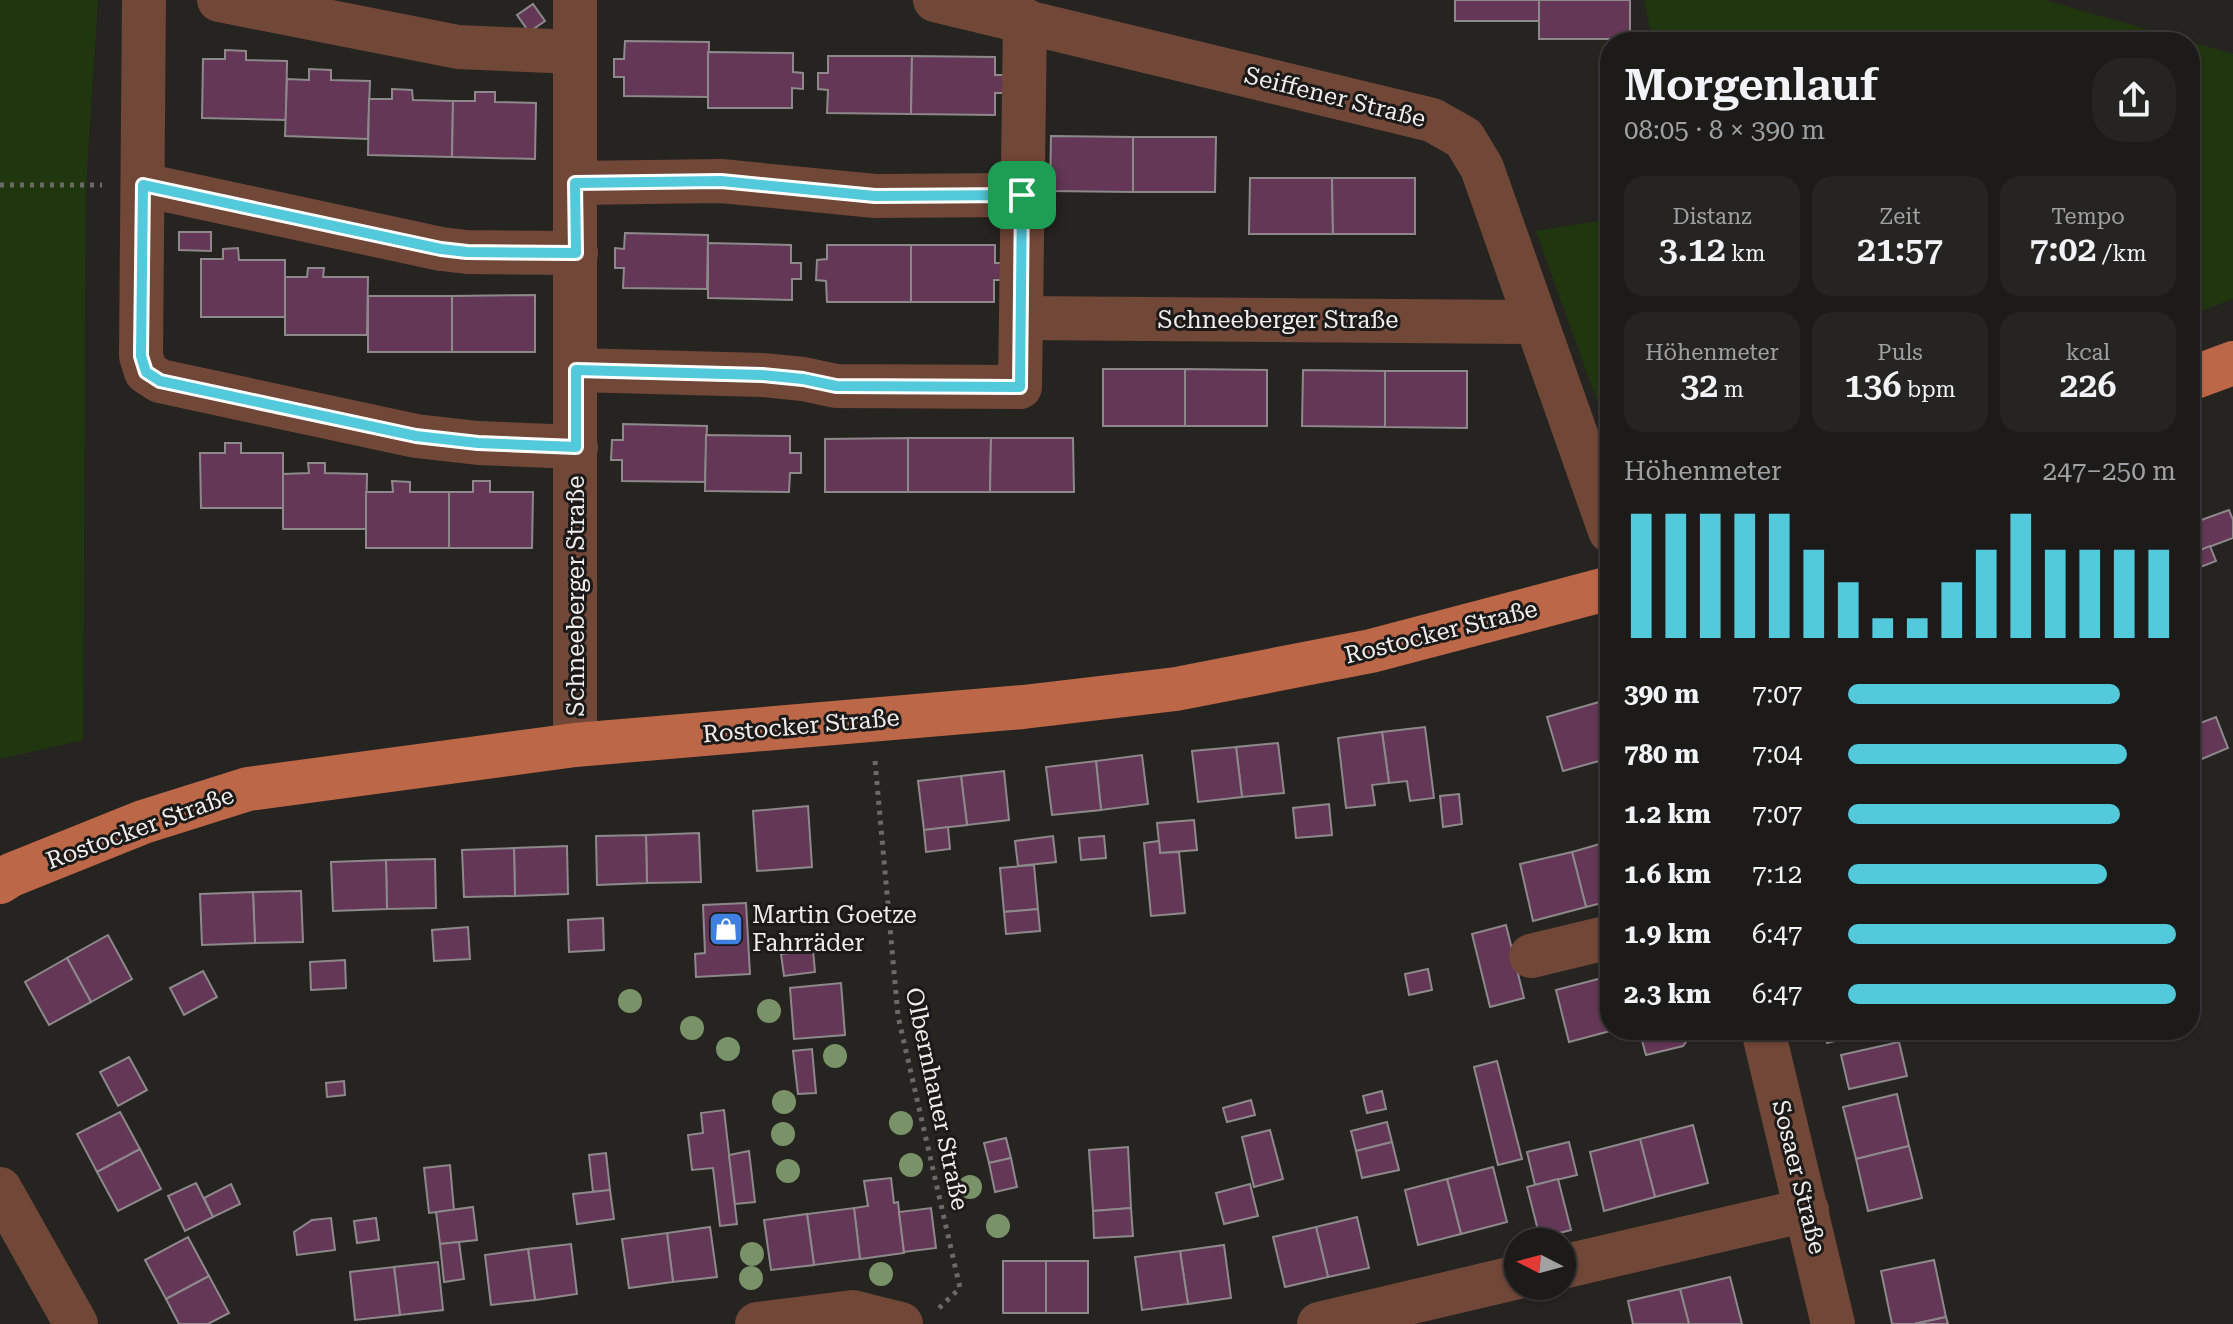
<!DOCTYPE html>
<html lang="de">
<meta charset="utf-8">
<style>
:root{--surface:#1c1b19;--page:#252422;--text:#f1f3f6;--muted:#a0a1a2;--line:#3a3938;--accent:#53cadc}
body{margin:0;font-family:"Roboto Serif",serif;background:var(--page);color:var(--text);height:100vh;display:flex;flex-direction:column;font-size:30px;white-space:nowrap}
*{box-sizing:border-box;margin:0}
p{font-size:26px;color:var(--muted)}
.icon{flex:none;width:44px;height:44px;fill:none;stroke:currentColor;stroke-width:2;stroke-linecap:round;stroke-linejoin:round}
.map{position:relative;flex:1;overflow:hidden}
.side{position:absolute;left:1600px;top:32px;width:600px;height:1008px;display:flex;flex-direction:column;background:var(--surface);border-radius:32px;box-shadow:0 2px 6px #0004,0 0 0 2px var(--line)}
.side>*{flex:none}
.needle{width:52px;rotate:276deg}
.fabs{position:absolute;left:1504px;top:1228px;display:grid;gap:16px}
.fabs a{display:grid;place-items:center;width:72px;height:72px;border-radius:50%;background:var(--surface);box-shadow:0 2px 6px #0004,0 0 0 2px var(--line);font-size:40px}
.pin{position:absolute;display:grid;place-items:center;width:68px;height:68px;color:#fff;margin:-34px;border-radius:16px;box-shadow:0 4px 12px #0006}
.round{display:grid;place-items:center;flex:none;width:84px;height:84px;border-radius:32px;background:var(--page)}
.summary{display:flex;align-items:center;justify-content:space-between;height:136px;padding:0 24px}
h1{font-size:44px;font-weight:600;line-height:60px}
.stats{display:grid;grid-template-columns:repeat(3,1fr);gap:12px;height:136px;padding:8px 24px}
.stats div{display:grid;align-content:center;border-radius:20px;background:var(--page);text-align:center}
.stats b{font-size:34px;font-weight:600}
.stats small{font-size:22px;font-weight:400}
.stats p{font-size:22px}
.chart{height:224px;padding:16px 24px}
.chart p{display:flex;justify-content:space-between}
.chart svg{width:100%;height:144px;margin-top:8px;stroke:var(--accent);stroke-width:6}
ul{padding:0 24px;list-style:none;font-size:26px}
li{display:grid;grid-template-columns:128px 96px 1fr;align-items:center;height:60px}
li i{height:20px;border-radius:10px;background:var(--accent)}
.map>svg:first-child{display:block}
</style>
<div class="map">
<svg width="2233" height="1324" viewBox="0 0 2233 1324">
<rect width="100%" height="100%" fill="#262421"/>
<g fill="#20360f">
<polygon points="0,0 98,0 86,187 83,740 0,759"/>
<polygon points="1644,0 2045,0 2233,54 2233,299 2190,315 2190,42 1653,42"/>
<polygon points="1610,219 1610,437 1536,231"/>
</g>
<g fill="#643757" stroke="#8d898b" stroke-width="2">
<rect x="1455" y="0" width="84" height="21"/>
<rect x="1539" y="0" width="91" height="39"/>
<polygon points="533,4 545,21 529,32 517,15"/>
<polygon points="625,41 709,42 708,97 624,96 624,77 614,77 614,59 624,59"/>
<polygon points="225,50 246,51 246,60 287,61 286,120 202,118 203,59 225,59"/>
<polygon points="708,52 793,53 793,72 803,73 803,89 792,88 792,108 708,108"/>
<polygon points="828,56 912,56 911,114 827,113 828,90 818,89 818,73 828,73"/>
<polygon points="912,56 995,57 995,75 1005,75 1005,93 995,93 995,115 911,114"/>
<polygon points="309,69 331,70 331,80 370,81 368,139 285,136 287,79 309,80"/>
<polygon points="392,89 412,90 413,100 453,101 452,157 368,155 369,99 392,99"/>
<polygon points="475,92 495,92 495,102 536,103 535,159 452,157 453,101 475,101"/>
<polygon points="1051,136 1133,137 1133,192 1050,191"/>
<polygon points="1133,137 1216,137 1215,192 1133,192"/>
<polygon points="1250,178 1332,178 1333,234 1249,234"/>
<polygon points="1332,178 1415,178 1415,234 1333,234"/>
<polygon points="179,232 211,232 211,251 179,250"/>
<polygon points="625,233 708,235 707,289 623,288 624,268 615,268 615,248 624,249"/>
<polygon points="708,243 791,245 791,263 801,263 801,279 792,279 792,300 708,298"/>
<polygon points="827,245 911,245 911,302 827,302 826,281 816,280 817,260 827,259"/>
<polygon points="911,245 995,245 995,263 1001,263 1001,280 994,280 994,302 911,302"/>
<polygon points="238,248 239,260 285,260 285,317 201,317 201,259 223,259 223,249"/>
<polygon points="308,268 324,268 323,277 368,277 367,335 285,335 285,277 307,277"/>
<polygon points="535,295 535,352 452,352 452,296"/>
<rect x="368" y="296" width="84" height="56"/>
<rect x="1103" y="369" width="82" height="57"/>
<polygon points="1185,369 1267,370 1267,426 1185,426"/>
<polygon points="1303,370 1385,371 1385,427 1302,426"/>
<polygon points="1385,371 1467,371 1467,428 1385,427"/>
<polygon points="623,424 707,426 705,482 622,481 622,460 611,460 612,440 623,440"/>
<polygon points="706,435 790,436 790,453 801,453 801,473 790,473 789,492 705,491"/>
<polygon points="908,438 991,438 990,492 908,492"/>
<polygon points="908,438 908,492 825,492 825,439"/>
<polygon points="991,438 1073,438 1074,492 990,492"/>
<polygon points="225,443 241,443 241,453 283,453 283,508 201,508 200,453 225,453"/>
<polygon points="308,463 325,463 325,473 367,474 366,529 283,529 283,474 309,473"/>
<polygon points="392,481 410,482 410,492 449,492 449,548 366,548 366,492 393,492"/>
<polygon points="473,481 490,481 490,492 533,492 532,548 449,548 449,492 473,492"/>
<polygon points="2195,508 2200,521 2190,524 2190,510"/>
<polygon points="2229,510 2233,520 2233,538 2190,554 2190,524"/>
<polygon points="2210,546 2216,561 2193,570 2190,554"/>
<polygon points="1599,702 1610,738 1610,758 1563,771 1547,717"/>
<polygon points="2216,717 2228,748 2190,764 2190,727"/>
<polygon points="1425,727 1434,798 1410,801 1407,781 1389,783 1382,732"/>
<polygon points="1382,732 1389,783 1372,785 1375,805 1346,808 1338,738"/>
<polygon points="1278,743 1284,793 1242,797 1236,747"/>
<polygon points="1236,747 1242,797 1198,802 1192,751"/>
<polygon points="1142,755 1148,804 1101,810 1096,761"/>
<polygon points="1096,761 1101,810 1052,815 1046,767"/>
<polygon points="1004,771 1009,820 967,825 961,776"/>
<polygon points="961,776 967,825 924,830 918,781"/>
<polygon points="1459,794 1462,824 1443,827 1440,796"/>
<polygon points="1329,804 1332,835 1296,838 1293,808"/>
<polygon points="808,806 812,867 757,871 753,811"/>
<polygon points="1194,820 1197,850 1160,853 1157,823"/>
<polygon points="948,827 950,849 926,852 924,830"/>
<polygon points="699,833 701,882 647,883 646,835"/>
<polygon points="646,835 647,883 597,885 596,836"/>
<polygon points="1053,836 1056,862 1018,866 1015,841"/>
<polygon points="1104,836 1106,858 1081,860 1079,838"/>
<polygon points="1159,841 1160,853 1179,852 1185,913 1151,916 1144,843"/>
<polygon points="1610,841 1610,901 1586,907 1572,852"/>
<polygon points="567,846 568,894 515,896 514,848"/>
<polygon points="514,848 515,896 464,897 462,850"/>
<polygon points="1572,852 1586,907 1533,921 1520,864"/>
<polygon points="435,859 436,908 387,909 386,860"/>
<polygon points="386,860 387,909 333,911 331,862"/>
<polygon points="1034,865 1038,909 1004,912 1000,868"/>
<polygon points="301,891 303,942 255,943 253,892"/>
<polygon points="253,892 255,943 202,945 200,894"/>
<polygon points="746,903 750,974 696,977 695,954 705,953 703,905"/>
<polygon points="1038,909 1040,931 1006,934 1004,912"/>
<polygon points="603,918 604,950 569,952 568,920"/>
<polygon points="1506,925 1524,998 1490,1007 1472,934"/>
<polygon points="468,927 470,959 434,961 432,930"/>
<polygon points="108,935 132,979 91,1002 67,958"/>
<polygon points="813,950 815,972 784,976 781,954"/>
<polygon points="67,958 91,1002 49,1025 25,982"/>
<polygon points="345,960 346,988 311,990 310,962"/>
<polygon points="1428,969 1432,990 1409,995 1405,974"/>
<polygon points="203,971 217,997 184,1015 170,988"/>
<polygon points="1610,976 1610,1011 1602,978"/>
<polygon points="1602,978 1610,1011 1610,1030 1614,1030 1569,1042 1556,990"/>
<polygon points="841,983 845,1035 794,1039 790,988"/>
<polygon points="1639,1030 1690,1030 1691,1035 1683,1046 1646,1055"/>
<polygon points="1824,1030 1879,1030 1827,1043"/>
<polygon points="1899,1042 1907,1076 1849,1089 1841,1055"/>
<polygon points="812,1049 816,1093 798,1094 793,1051"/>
<polygon points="129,1057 147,1090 118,1106 100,1072"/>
<polygon points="1497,1061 1522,1159 1498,1165 1474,1067"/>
<polygon points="344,1081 345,1095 327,1097 326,1083"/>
<polygon points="1382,1091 1386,1109 1367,1113 1363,1096"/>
<polygon points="1897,1094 1909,1146 1856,1159 1843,1107"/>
<polygon points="1251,1100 1255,1115 1227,1122 1223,1108"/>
<polygon points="724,1110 737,1224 720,1226 713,1168 692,1170 688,1135 703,1133 701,1113"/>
<polygon points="120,1112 140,1149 97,1172 77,1134"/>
<polygon points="1387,1122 1392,1142 1356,1151 1351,1131"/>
<polygon points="1693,1125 1708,1183 1655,1197 1640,1139"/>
<polygon points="1270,1130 1283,1179 1254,1187 1242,1137"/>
<polygon points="1006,1138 1011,1158 989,1163 984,1143"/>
<polygon points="1640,1139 1655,1197 1604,1211 1590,1152"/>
<polygon points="1392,1142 1399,1170 1362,1178 1356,1151"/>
<polygon points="1569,1142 1577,1175 1535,1185 1527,1152"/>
<polygon points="1909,1146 1922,1198 1868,1211 1856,1159"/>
<polygon points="1128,1147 1131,1208 1093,1211 1089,1150"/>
<polygon points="140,1149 161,1189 118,1211 97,1172"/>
<polygon points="749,1151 755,1202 735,1204 729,1155"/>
<polygon points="606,1153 610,1190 593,1192 589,1155"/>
<polygon points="1011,1158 1017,1187 995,1192 989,1163"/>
<polygon points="450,1165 454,1210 429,1213 424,1168"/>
<polygon points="1493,1167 1507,1222 1461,1234 1447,1179"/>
<polygon points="891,1178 894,1203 898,1202 904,1253 860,1259 854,1208 868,1206 864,1181"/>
<polygon points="1447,1179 1461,1234 1418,1245 1405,1190"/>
<polygon points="1558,1179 1571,1230 1540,1238 1527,1187"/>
<polygon points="196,1183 213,1217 185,1231 168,1196"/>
<polygon points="231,1184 240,1204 213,1217 204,1198"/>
<polygon points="1250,1184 1258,1216 1224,1224 1216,1193"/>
<polygon points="610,1190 614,1219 577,1224 573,1194"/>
<polygon points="473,1207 477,1240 440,1244 436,1212"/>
<polygon points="854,1208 860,1259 814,1265 807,1214"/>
<polygon points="931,1208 936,1248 904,1252 899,1212"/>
<polygon points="1131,1208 1133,1236 1094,1238 1093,1211"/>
<polygon points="807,1214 814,1265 771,1270 764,1220"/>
<polygon points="1357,1217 1369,1268 1328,1277 1316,1227"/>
<polygon points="331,1218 335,1250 297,1255 294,1232 312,1220"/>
<polygon points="376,1218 379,1240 357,1243 354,1221"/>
<polygon points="710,1227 717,1277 673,1282 667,1233"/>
<polygon points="1316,1227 1328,1277 1285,1287 1273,1237"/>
<polygon points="667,1233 673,1282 629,1288 622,1239"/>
<polygon points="188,1237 209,1276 166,1299 145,1260"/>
<polygon points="459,1242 464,1279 444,1282 440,1244"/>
<polygon points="571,1244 577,1294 535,1300 528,1249"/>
<polygon points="1224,1245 1231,1298 1188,1304 1180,1251"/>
<polygon points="528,1249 535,1300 491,1305 485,1255"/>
<polygon points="1180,1251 1188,1304 1142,1310 1135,1257"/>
<polygon points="1934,1260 1946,1317 1914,1324 1892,1324 1881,1271"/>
<rect x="1003" y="1261" width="43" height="52"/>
<rect x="1046" y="1261" width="42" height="52"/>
<polygon points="438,1262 443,1310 400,1315 394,1267"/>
<polygon points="394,1267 400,1315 355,1320 350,1272"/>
<polygon points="209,1276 229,1313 208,1324 179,1324 166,1299"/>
<polygon points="1730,1277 1742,1324 1689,1324 1680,1289"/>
<polygon points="1680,1289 1689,1324 1633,1324 1628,1301"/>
<polygon points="1946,1317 1948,1324 1914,1324"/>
</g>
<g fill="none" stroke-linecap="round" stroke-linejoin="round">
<g stroke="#6c6a67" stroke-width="5" stroke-dasharray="4 6" stroke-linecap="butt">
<polyline points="0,185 102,185"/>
<polyline points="875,761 898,1016 960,1288 937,1310"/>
</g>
<g stroke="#714738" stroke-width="44">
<polyline points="144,0 141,356 146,372 160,381 416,436 478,443 576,447"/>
<polyline points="219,0 458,47 575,52"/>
<polyline points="935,0 1432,120 1464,138 1482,168 1610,531"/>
<polyline points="575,183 721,181 875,196 1022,195"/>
<polyline points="143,185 441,249 467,252 576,253"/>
<polyline points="1021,318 1535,322"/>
<polyline points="576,370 762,375 803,379 836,386 1020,387 1025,20"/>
<polyline points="575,745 575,0"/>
<polyline points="1531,956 1610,937"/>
<polyline points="1763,1030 1833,1324"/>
<polyline points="0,1189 76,1324"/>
<polyline points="1562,1267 1807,1210"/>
<polyline points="757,1324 853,1312 901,1324"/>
<polyline points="1319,1324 1518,1277"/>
</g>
<g stroke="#bc6747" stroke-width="44">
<polyline points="2190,379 2233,363"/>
<polyline points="0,882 11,875 143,822 248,789 575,745 1023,707 1176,689 1371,651 1610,588"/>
</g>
</g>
<g fill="#7a9268">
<circle cx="630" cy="1001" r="12"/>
<circle cx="769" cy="1011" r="12"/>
<circle cx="692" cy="1028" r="12"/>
<circle cx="728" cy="1049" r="12"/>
<circle cx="835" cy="1056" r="12"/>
<circle cx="784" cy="1102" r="12"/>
<circle cx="901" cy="1123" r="12"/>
<circle cx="783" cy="1134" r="12"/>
<circle cx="911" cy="1165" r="12"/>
<circle cx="788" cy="1171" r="12"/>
<circle cx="970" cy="1187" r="12"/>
<circle cx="998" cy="1226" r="12"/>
<circle cx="752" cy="1254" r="12"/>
<circle cx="881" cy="1274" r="12"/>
<circle cx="751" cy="1278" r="12"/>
</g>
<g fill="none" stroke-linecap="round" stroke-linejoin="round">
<g stroke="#fff" stroke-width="16">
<polygon id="route" points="721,181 875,196 1022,195 1020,387 836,386 803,379 762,375 576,370 576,447 478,443 416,436 160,381 146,372 141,356 143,185 441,249 467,252 576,253 575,183"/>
</g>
<use href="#route" stroke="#53cadc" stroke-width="10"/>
</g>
<defs>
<g id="shop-square" transform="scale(1.8)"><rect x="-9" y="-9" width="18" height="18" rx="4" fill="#3f7fe0" stroke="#1c1a18"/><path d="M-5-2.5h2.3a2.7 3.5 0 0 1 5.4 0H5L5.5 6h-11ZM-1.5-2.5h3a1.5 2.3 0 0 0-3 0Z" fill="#fff"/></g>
</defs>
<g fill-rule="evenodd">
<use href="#shop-square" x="726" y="929"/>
</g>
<g text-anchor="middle" stroke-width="6" stroke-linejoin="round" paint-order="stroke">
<g font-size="24" fill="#f0eeed" stroke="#1c1a18">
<text transform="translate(1335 97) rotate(14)" y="8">Seiffener Straße</text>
<text x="1278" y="328">Schneeberger Straße</text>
<text transform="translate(576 596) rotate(-90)" y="8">Schneeberger Straße</text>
<text transform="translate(1441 632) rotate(-14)" y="8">Rostocker Straße</text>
<text transform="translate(801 726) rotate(-5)" y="8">Rostocker Straße</text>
<text transform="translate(140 828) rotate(-20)" y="8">Rostocker Straße</text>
<text transform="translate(937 1099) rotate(78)" y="8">Olbernhauer Straße</text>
<text transform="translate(1799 1177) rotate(76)" y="8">Sosaer Straße</text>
</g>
<g font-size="24" fill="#f0eeed" stroke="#1c1a18" text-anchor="start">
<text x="752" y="923">Martin Goetze<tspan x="752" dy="28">Fahrräder</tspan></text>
</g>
</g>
</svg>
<div class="fabs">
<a><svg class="needle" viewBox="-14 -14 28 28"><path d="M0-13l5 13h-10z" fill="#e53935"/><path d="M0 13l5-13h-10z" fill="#a0a1a2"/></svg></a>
</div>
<div class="pin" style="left:1022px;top:195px;background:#1e9e55"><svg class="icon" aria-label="arrive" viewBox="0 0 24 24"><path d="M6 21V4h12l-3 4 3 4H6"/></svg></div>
<section class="side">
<div class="summary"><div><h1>Morgenlauf</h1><p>08:05 · 8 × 390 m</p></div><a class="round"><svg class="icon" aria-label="share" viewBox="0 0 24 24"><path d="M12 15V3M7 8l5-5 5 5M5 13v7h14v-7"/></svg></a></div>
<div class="stats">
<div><p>Distanz</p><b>3.12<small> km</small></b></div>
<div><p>Zeit</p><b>21:57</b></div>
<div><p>Tempo</p><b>7:02<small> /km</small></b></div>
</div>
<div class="stats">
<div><p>Höhenmeter</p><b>32<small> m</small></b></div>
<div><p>Puls</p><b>136<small> bpm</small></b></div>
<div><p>kcal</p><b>226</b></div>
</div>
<div class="chart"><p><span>Höhenmeter</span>247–250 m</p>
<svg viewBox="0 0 160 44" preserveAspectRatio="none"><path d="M5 44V6M15 44V6M25 44V6M35 44V6M45 44V6M55 44V17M65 44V27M75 44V38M85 44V38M95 44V27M105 44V17M115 44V6M125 44V17M135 44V17M145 44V17M155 44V17"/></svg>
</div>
<ul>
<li><b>390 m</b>7:07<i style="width:83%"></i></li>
<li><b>780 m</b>7:04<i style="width:85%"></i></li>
<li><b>1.2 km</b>7:07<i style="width:83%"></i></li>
<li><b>1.6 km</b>7:12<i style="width:79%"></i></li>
<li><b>1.9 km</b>6:47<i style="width:100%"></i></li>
<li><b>2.3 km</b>6:47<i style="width:100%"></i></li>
</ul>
</section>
</div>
